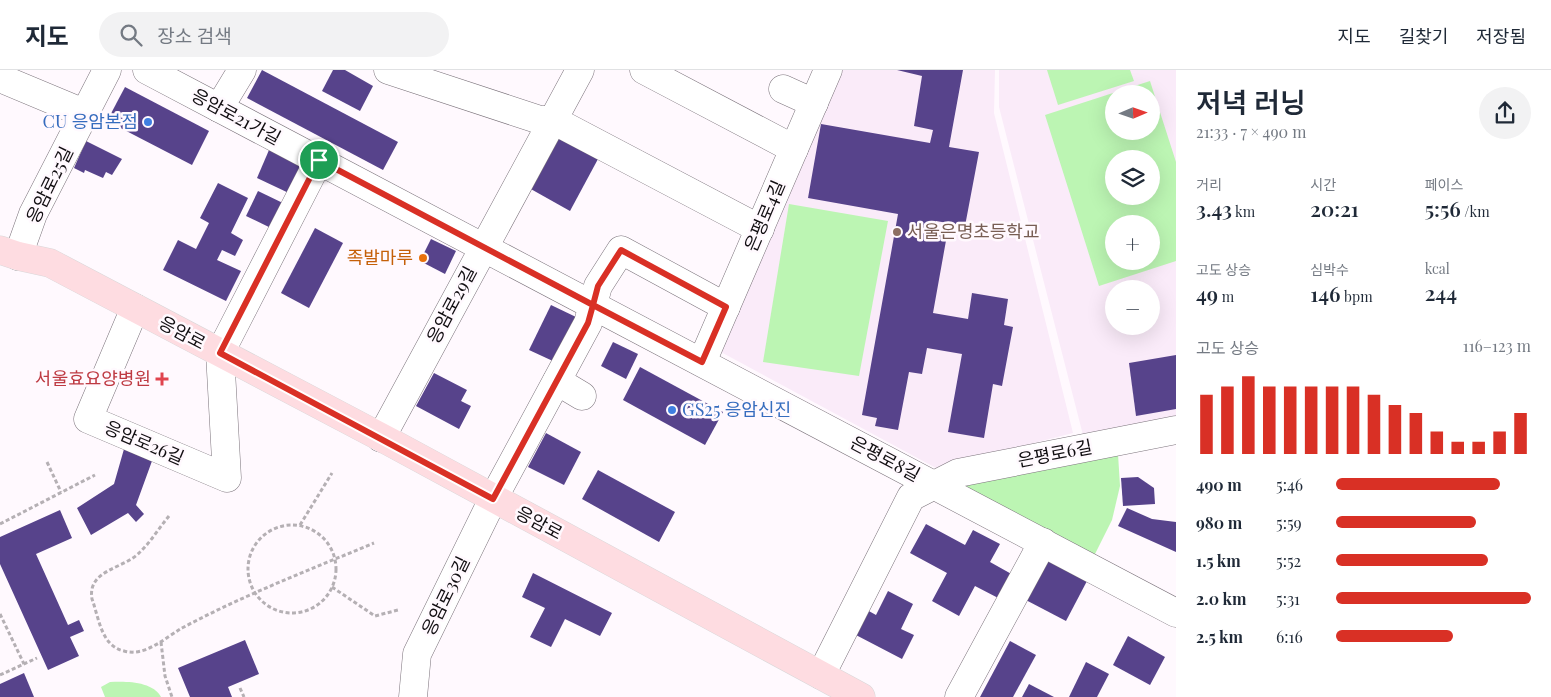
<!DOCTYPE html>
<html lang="ko">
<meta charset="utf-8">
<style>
:root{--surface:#fff;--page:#f2f2f3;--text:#1f2937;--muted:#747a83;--line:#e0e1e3;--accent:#d93025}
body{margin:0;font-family:"Playfair Display","Noto Sans KR",serif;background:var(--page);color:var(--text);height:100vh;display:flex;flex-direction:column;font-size:19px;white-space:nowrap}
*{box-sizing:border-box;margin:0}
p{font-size:16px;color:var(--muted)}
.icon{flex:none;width:28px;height:28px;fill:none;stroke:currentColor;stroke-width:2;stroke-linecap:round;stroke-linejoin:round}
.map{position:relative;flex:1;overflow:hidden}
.side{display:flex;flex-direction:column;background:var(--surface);width:375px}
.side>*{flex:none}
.needle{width:32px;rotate:88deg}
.controls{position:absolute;left:1105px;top:15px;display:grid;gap:10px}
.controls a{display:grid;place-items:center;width:55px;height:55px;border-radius:50%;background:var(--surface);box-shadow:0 5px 20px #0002;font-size:25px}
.pin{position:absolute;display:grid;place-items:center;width:42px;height:42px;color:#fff;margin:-21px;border:2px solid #fff;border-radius:50%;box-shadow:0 1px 5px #0007}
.round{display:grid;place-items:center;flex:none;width:52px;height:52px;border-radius:26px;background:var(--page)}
.overview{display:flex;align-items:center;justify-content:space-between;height:85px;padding:0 20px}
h1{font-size:28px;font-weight:600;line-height:38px}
.metrics{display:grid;grid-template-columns:repeat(3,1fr);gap:8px;height:85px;padding:5px 20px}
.metrics div{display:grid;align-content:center}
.metrics b{font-size:21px;font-weight:600}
.metrics small{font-size:14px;font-weight:400}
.metrics p{font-size:14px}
.chart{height:140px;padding:10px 20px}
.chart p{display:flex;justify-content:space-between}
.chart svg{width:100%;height:90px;margin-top:5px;stroke:var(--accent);stroke-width:6}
ul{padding:0 20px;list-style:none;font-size:16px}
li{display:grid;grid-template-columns:80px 60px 1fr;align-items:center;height:38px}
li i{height:12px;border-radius:6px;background:var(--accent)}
header{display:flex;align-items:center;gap:30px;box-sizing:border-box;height:70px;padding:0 25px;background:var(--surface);border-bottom:1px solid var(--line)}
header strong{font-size:24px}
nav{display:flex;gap:28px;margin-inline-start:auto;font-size:18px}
.search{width:350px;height:45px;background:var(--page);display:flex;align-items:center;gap:12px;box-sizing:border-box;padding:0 18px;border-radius:28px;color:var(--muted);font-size:19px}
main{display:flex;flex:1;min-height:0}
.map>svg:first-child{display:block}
</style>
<header>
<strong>지도</strong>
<div class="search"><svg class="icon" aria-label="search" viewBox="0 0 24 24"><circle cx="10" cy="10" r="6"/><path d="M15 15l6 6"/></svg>장소 검색</div>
<nav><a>지도</a><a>길찾기</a><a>저장됨</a></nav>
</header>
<main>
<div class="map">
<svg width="1176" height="627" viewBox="0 0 1176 627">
<rect width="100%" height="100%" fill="#fff9fe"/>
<g fill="#faebf9" fill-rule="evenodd">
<polygon points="839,0 995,0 994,43 1073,363 936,398 719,281"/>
<path d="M999 0H1176V346L1083 365 999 37ZM1114 24H1151V61H1114ZM1114 89H1151V126H1114ZM1114 154H1151V191H1114ZM1114 219H1151V256H1114Z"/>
</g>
<g fill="#bcf5b3" fill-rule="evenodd">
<polygon points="1047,0 1130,0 1134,11 1058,35"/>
<path d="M1150 11 1176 92V191L1099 216 1045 45ZM1114 24H1151V61H1114ZM1114 89H1151V126H1114ZM1114 154H1151V191H1114Z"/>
<polygon points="789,134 888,151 859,306 763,292"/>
<polygon points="1118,384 1120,416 1112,450 1093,488 954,419 960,413"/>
<path d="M110 612C125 611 153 611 161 627H105L101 617Z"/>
</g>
<g fill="#57438b">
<polygon points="262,0 398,72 383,100 247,28"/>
<polygon points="333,0 345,0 373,16 360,41 322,21"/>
<polygon points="897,0 963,0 949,77 979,82 965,156 936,151 934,163 947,165 933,243 968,249 972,223 1008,229 1004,255 1013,257 1002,316 993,314 984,368 948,362 962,284 927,278 922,304 909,302 898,360 875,356 877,348 862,345 898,144 808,128 821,54 930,73 933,60 914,56 922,6"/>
<polygon points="125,17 209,61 192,95 107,51"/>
<polygon points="558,67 598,89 570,141 529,118"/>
<polygon points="86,71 122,89 112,105 106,102 103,108 85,100 84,103 74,98"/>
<polygon points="269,80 306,98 293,125 257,108"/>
<polygon points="218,113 248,128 231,163 243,170 235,186 222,180 217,190 241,201 226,231 163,200 178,170 196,179 209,153 200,148"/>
<polygon points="258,121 287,135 275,160 246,146"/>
<polygon points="315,158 343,173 309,238 281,223"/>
<polygon points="431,169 456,181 445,204 420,191"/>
<polygon points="551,235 576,247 555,292 529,280"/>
<polygon points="613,272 638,284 626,309 601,296"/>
<polygon points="1176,285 1176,339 1136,346 1129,293"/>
<polygon points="640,297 723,342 705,375 623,330"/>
<polygon points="434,303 467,320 461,331 471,336 459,359 416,336"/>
<polygon points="546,363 581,382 564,415 528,397"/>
<polygon points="124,379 152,391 136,435 144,444 136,452 128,443 91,465 77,438 114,414"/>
<polygon points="598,400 675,442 659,472 582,429"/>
<polygon points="1138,407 1154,418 1155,434 1123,436 1121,408"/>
<polygon points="1127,438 1152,449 1176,452 1176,482 1118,456"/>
<polygon points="60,440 72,468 36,484 68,555 79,550 84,561 70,567 79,586 48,600 0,494 0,467"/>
<polygon points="926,454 965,475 973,460 1000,474 990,492 1015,506 1002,530 975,516 959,546 932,531 947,503 910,483"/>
<polygon points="1043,487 1087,511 1066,551 1022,528"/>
<polygon points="533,503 612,543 600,566 565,549 551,577 530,567 545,538 522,527"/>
<polygon points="888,521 913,534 901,559 914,565 902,589 854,564 867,540 876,545"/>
<polygon points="1128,566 1165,587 1150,615 1113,595"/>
<polygon points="245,570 259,604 228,617 232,627 190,627 178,598"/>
<polygon points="1010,571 1036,585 1013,627 980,627"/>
<polygon points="1086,592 1109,604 1097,627 1069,627"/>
<polygon points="24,603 34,627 0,627 0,614"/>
<polygon points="1029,614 1054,627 1022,627"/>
</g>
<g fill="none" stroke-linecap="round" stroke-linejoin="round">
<g stroke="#7b737b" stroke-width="29">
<g id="minor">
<polyline points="147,0 1176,543"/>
<polyline points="388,0 540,50 553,50 760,159"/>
<polyline points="644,0 794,79"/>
<polyline points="0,8 86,44"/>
<polyline points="783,19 814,33"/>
<polyline points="219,38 242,0"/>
<polyline points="18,186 33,144 107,0"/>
<polyline points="135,238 88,349 227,408 220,283 319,90"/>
<polyline points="702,292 828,0"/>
<polyline points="557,311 582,326"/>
<polyline points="381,368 580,0"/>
<polyline points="821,605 911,427 958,403 1176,360"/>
<polyline points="413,627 417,584 493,429 588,253 598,216 621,180 726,237"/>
<polyline points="959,627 1043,472"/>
</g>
</g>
<g stroke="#d9d8d9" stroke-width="29">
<polyline id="major" points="0,180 18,186 50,193 390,372 861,627"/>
</g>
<g stroke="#b5b0b4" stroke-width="3" stroke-dasharray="4 2.5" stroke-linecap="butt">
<polyline points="47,392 61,422"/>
<path d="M169 446C159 458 150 473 139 483 123 499 87 500 92 529 99 548 101 576 124 581 145 587 165 568 182 558 244 525 309 500 374 473"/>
<polyline points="0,454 95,405"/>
<polyline points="300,455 332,403"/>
<circle cx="292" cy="499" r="44"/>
<polyline points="332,517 375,546 398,540"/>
<polyline points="0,544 24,594"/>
<polyline points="161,572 165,606 172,627"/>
<polyline points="0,605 37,588"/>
<polyline points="240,618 244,627"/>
</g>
<use href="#minor" stroke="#fff" stroke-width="28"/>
<use href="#major" stroke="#fedce1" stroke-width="28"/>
</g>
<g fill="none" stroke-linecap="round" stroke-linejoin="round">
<g stroke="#fff" stroke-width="10">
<polyline id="route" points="319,90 220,283 493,429 588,253 593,235 702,292 726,237 621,180 598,216 593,235 319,90"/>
</g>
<use href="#route" stroke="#d93025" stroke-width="6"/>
</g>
<g fill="#3f7fe0" stroke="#fff9fe" stroke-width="2">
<circle cx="148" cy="52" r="5"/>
<circle cx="672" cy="340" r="5"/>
</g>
<circle fill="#8d6e63" stroke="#fff9fe" stroke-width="2" cx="897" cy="162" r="5"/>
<circle fill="#e8710a" stroke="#fff9fe" stroke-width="2" cx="423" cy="188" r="5"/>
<path fill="#e0444e" stroke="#fff9fe" stroke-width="2" d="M159.5 301.5h5v5h5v5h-5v5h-5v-5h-5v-5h5z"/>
<g text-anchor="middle" stroke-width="5" stroke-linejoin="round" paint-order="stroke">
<g font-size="18" fill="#110e11" stroke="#fff9fe">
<text transform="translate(236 47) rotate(28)" y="6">응암로21가길</text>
<text transform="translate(50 115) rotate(-64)" y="6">응암로25길</text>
<text transform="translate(765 146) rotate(-67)" y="6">은평로4길</text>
<text transform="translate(452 235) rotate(-62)" y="6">응암로29길</text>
<text transform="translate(182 263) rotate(28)" y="6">응암로</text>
<text transform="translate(144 373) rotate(23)" y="6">응암로26길</text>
<text transform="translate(1055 384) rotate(-11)" y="6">은평로6길</text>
<text transform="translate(885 389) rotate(28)" y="6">은평로8길</text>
<text transform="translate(539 453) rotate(28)" y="6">응암로</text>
<text transform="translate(446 526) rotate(-64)" y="6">응암로30길</text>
</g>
<g font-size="18" fill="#366cbe" stroke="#fff9fe" text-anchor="end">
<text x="138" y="58">CU 응암본점</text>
<text x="682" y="346" text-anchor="start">GS25 응암신진</text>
</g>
<g font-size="18" fill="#785e54" stroke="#fff9fe" text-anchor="start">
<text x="907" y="168">서울은명초등학교</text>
</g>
<g font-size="18" fill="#c56008" stroke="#fff9fe" text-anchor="end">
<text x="413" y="194">족발마루</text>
</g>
<g font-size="18" fill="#be3a42" stroke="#fff9fe" text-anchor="end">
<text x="151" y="315">서울효요양병원</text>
</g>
</g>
</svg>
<div class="controls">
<a><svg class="needle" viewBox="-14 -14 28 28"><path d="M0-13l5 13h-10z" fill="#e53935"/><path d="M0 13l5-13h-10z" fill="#747a83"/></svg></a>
<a><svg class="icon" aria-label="layers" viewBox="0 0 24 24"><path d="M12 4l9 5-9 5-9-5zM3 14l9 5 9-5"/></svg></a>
<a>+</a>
<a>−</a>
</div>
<div class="pin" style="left:319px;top:90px;background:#1e9e55"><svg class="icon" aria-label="arrive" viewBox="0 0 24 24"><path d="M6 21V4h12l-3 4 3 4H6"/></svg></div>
</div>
<section class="side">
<div class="overview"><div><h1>저녁 러닝</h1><p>21:33 · 7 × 490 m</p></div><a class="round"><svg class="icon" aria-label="share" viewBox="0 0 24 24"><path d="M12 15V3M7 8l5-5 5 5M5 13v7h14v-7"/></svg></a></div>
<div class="metrics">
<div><p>거리</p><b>3.43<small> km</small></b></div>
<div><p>시간</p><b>20:21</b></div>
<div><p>페이스</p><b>5:56<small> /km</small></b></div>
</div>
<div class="metrics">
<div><p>고도 상승</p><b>49<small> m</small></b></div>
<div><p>심박수</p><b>146<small> bpm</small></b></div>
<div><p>kcal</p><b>244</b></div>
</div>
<div class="chart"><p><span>고도 상승</span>116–123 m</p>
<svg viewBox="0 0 160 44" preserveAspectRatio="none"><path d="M5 44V15M15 44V11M25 44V6M35 44V11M45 44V11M55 44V11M65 44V11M75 44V11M85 44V15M95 44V20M105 44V24M115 44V33M125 44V38M135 44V38M145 44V33M155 44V24"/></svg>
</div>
<ul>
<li><b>490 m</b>5:46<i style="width:84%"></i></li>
<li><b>980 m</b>5:59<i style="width:72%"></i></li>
<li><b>1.5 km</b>5:52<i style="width:78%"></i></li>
<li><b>2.0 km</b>5:31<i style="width:100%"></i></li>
<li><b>2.5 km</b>6:16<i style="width:60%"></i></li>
</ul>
</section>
</main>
